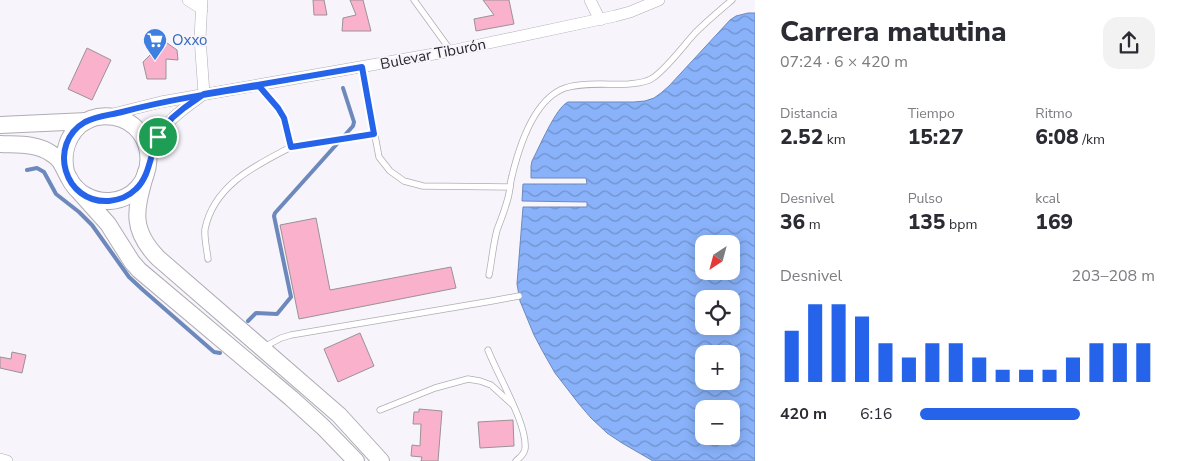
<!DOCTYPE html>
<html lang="es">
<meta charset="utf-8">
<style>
:root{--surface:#fff;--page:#f2f2f3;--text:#2b2b33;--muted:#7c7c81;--accent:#2563eb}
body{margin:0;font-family:"Nunito Sans",sans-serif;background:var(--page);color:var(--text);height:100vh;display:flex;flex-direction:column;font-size:19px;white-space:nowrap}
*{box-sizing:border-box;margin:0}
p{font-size:16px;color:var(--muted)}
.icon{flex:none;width:28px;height:28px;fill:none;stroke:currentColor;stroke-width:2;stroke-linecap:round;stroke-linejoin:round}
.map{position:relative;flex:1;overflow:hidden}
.panel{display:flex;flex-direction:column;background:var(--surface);width:425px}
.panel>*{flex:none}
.needle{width:32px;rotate:216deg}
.tools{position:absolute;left:695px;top:235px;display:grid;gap:10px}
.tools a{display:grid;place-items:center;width:45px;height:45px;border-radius:10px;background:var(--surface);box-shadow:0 2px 12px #0003;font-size:25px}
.pin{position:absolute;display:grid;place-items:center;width:42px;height:42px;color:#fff;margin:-21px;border:2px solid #fff;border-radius:50%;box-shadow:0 1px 5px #0007}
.round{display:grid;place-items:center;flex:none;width:52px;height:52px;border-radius:15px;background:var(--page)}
.headline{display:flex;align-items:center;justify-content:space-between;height:85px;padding:0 25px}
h1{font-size:28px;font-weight:800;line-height:38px}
.figures{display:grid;grid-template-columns:repeat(3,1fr);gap:8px;height:85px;padding:5px 25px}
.figures div{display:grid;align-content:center}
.figures b{font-size:21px;font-weight:800}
.figures small{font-size:14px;font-weight:400}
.figures p{font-size:14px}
.chart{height:140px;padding:10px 25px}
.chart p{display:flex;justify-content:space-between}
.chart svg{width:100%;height:90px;margin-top:5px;stroke:var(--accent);stroke-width:6}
ul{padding:0 25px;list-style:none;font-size:16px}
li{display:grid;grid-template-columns:80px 60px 1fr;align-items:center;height:38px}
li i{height:12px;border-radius:6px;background:var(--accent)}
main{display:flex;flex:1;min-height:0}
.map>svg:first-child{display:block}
</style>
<main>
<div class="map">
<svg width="755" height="461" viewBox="0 0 755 461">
<defs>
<pattern id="water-waves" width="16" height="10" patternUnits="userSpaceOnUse" patternTransform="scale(1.25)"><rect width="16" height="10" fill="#89b2fa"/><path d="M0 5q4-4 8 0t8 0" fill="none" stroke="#7091cb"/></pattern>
</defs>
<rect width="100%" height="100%" fill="#f7f4fb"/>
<path fill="url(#water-waves)" stroke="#6d89bc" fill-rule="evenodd" d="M748 13H755V461H653L622 443 607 433 591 418 579 404 555 373 543 352 534 335 520 301 517 284 523 207H587V202L522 201 523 184H587L586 178H531V166L532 161C539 148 556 107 568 102H634L645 101 654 98 661 93 669 86 730 20 736 16ZM704 244H731V271H704ZM704 299H731V326H704ZM704 354H731V381H704ZM704 409H731V436H704Z"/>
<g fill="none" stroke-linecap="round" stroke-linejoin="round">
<g stroke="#6d89bc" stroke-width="4">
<polyline points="27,170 37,168 44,172 56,194 79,212 92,225 129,277 143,290 214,352 220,353"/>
<polyline points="248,321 256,313 277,314 291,297 274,216 275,213 353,126 354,122 343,88"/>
</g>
</g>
<g fill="#f9b1cc" stroke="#9a9295">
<polygon points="313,0 324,0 327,15 314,15"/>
<polygon points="350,0 363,0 371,31 342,31 343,18 356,15"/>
<polygon points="483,0 509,0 514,24 476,31 474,19 494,15"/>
<polygon points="167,43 177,50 178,60 166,59 166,79 147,79 143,62 158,47"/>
<polygon points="87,48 111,60 92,100 68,89"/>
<polygon points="316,218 330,290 451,267 456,288 299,319 280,225"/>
<polygon points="360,333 374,366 338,382 324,349"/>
<polygon points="12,352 26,355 22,373 0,368 0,357 11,359"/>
<polygon points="419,409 442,411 438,461 421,461 422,457 411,456 412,445 420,446 421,424 413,424 414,412 419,412"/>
<polygon points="513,420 514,446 480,448 478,422"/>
</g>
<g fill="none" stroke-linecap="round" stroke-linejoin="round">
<g stroke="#b0adb4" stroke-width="7">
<g id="lane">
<polyline points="414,0 451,51"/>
<polyline points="362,67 379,157 390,171 404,181 423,186 510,187"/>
<polyline points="259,86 278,108 284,118 291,147 374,134"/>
<path d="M208 259C207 250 204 238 205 229 214 185 256 165 291 147"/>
<path d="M489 275C492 260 493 245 497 230 501 220 505 209 508 198 510 191 510 183 512 176 519 147 534 99 565 88 583 82 609 85 629 84 637 83 644 83 651 79 664 72 684 45 695 33 707 21 719 11 732 0"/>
<polyline points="264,347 281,338 291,335 492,301 519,296"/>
<path d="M488 350C497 374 528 425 525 449 524 455 520 457 516 461"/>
<polyline points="380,410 435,388 468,379 480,381 491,385 513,405"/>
</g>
</g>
<g stroke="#b0adb4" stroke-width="12">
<g id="street">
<polyline points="188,0 202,9"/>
<polyline points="202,0 200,38 204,94"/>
<polyline points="590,0 600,20"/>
<polyline points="109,115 161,102 451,51 615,16 630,12 659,0"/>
<path d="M150 158C161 125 173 116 200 97"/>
<polyline points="0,459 7,461"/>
</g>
</g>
<g stroke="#b0adb4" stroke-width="18">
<g id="secondary">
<polyline points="0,125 87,121"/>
<path d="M0 144C18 145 36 143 52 154 62 160 63 168 69 178 76 193 93 202 110 201 159 197 162 126 114 117 80 111 59 141 66 172"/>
<path d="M146 172C136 209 129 228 158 258L339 415 381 461"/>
<polyline points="75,187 108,224 132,262 139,270 291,398 323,427 356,461"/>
</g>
</g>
<use href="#lane" stroke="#fff" stroke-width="5.5"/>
<use href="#street" stroke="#fff" stroke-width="11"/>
<use href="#secondary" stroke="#fff" stroke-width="16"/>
</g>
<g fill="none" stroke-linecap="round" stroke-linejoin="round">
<g stroke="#fff" stroke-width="10">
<path id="route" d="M158 137C150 154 150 176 136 189 129 196 119 200 109 201 64 204 47 144 85 122 96 116 110 115 122 112 167 100 213 93 259 86L278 108 284 118 291 147 374 134 362 67 204 94 184 108 172 118 158 137"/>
</g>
<use href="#route" stroke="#2563eb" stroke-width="6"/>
</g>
<defs>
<g id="supermarket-pin" transform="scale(1.25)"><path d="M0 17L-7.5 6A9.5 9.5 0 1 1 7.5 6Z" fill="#3f7fe0" stroke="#f7f4fb"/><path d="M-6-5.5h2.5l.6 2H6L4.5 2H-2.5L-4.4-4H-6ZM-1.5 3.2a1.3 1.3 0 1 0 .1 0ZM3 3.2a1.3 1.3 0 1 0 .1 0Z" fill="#fff"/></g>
</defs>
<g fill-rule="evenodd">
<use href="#supermarket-pin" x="155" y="40"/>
</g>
<g text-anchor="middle" stroke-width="4" stroke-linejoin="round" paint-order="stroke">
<g font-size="15" fill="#366cbe" stroke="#f7f4fb" text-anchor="start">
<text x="172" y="45">Oxxo</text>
</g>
<g font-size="15" fill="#2b2a2d" stroke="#f7f4fb">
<text transform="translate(433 54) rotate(-11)" y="5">Bulevar Tiburón</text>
</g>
</g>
</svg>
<div class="tools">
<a><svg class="needle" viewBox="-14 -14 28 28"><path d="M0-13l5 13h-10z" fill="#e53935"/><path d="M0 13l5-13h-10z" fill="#7c7c81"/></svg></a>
<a><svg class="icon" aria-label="locate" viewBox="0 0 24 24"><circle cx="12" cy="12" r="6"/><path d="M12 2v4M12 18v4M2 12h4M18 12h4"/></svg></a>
<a>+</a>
<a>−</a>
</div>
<div class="pin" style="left:158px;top:137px;background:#1e9e55"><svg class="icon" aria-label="arrive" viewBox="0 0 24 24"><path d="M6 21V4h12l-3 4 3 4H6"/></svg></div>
</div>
<section class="panel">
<div class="headline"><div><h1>Carrera matutina</h1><p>07:24 · 6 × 420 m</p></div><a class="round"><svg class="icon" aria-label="share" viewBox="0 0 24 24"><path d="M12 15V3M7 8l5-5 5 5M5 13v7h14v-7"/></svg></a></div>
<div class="figures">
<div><p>Distancia</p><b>2.52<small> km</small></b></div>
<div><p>Tiempo</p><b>15:27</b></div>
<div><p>Ritmo</p><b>6:08<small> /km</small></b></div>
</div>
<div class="figures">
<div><p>Desnivel</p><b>36<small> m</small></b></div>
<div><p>Pulso</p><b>135<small> bpm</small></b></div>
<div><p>kcal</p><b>169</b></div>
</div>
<div class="chart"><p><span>Desnivel</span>203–208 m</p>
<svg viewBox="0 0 160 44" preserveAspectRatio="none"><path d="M5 44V19M15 44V6M25 44V6M35 44V12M45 44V25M55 44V32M65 44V25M75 44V25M85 44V32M95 44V38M105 44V38M115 44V38M125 44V32M135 44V25M145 44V25M155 44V25"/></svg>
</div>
<ul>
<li><b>420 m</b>6:16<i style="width:68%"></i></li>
</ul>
</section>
</main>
